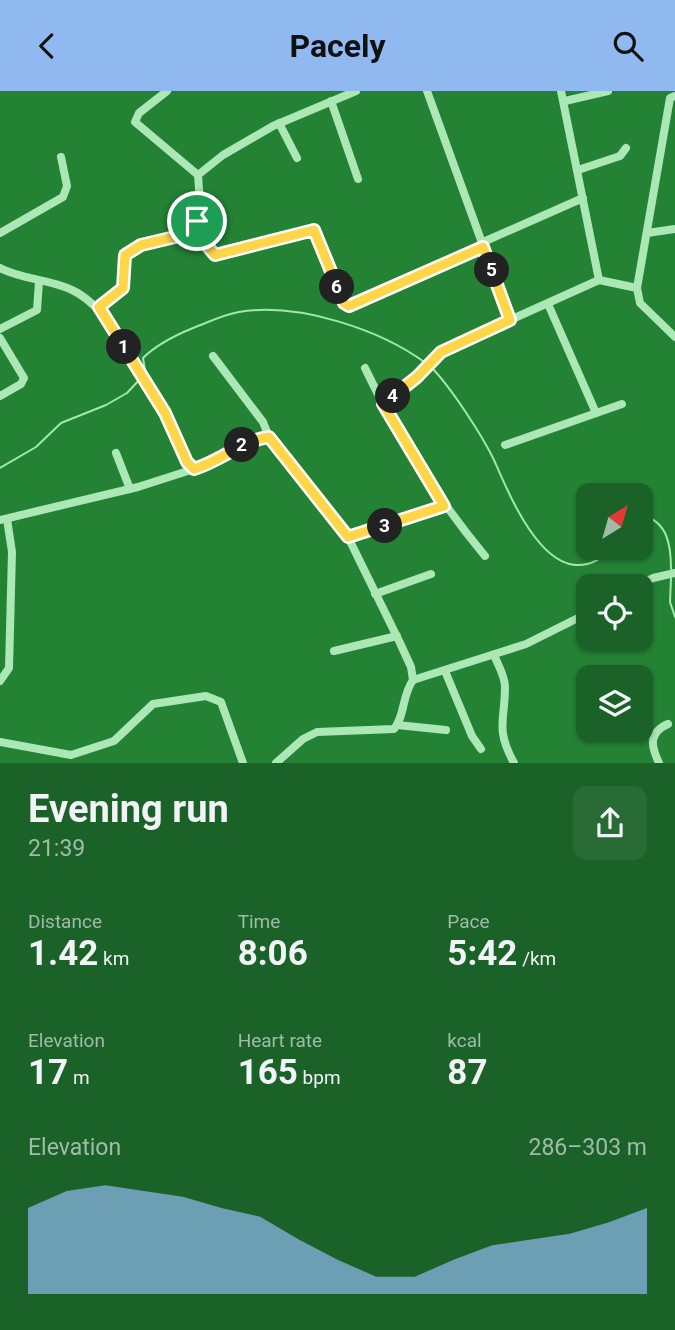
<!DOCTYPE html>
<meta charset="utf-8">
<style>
:root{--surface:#1b6228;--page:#286b34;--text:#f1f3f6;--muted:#a0bca8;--accent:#90b9f0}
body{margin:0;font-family:Roboto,sans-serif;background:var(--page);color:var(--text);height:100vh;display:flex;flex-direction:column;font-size:26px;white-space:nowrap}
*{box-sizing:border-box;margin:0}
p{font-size:23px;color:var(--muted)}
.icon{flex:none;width:38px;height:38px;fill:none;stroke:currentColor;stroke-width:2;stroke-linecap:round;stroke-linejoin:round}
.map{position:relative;height:672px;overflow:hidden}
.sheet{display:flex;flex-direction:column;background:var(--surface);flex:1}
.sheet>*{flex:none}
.needle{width:46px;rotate:37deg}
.buttons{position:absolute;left:576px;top:392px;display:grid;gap:14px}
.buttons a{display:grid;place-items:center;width:77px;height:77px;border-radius:14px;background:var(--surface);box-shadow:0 2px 5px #0004;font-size:35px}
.pin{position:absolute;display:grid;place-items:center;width:60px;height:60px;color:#fff;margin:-30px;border:4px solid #fff;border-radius:50%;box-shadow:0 2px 7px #0007}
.km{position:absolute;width:35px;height:35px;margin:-18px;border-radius:50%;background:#222;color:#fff;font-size:19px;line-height:35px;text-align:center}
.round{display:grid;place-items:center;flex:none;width:74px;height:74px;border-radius:14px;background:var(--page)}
.headline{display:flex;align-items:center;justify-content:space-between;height:119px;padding:0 28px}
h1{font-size:38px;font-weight:700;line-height:52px}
.stats{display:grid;grid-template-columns:repeat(3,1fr);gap:10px;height:119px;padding:7px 28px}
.stats div{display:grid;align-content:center}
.stats b{font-size:35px;font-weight:700}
.stats small{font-size:19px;font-weight:400}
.stats p{font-size:19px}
.chart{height:196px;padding:14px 28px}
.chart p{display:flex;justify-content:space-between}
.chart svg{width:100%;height:126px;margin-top:7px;fill:var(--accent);opacity:.7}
header{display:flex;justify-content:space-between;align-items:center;height:91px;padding:0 28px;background:var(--accent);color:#111;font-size:32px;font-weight:700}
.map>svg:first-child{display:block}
</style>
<header><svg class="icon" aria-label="back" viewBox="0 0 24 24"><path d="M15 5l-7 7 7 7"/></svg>Pacely<svg class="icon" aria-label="search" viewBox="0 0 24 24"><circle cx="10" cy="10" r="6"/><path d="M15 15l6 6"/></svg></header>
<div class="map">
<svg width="675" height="672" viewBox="0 0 675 672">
<rect width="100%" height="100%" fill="#248235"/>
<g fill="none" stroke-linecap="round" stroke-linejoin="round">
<g stroke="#a0e8ab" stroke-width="2">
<path d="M431 276C450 295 482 344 494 369 512 410 554 515 613 457"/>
<path d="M145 279 143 267C156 254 176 244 193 237 209 231 222 224 239 221 297 211 380 238 427 273"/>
<polyline points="0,377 36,356 61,332 106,314 127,302 141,287"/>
<path d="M640 424C668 429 671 455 671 478"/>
<polyline points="671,487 670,511 675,526"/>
</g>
<g stroke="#ace7b6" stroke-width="8">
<polyline points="167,0 139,22 135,31 198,84"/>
<polyline points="427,0 510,229 599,189"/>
<polyline points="561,0 599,189 637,197"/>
<polyline points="675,5 670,7 637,197 640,212 675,246"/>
<polyline points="331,10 358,88"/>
<polyline points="565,10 608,0"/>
<polyline points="279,32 297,67"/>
<polyline points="578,79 620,65 626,57"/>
<polyline points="198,84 200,112 212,162 220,164 314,139 344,212 349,215 483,156"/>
<polyline points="198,84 223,64 273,35 356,0"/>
<polyline points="0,142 63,106 67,95 61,66"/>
<polyline points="647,142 675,138"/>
<polyline points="481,152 583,107"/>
<path d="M0 177C23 189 50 188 72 199 119 220 165 325 187 371L194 378C221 370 241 350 269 346L348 446 400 552 411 576 413 589"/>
<polyline points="548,213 596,322"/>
<polyline points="98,216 123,197 125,164 141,154 179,145 203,126"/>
<polyline points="0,238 37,219 39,191"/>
<polyline points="0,247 24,287 21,293 0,305"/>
<polyline points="213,265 263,331 269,346"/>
<path d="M365 277C398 346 436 406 485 465"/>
<polyline points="383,313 417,286 441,261 510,229"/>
<polyline points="505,354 622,313"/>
<polyline points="116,362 130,398"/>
<polyline points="0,429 138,396 194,378"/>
<polyline points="348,446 444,415"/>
<polyline points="636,495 653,487 675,482"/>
<polyline points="375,503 431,483"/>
<polyline points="334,560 397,545"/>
<path d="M494 564C498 574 505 585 505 596 505 630 495 637 514 672"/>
<polyline points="445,580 472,645 481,658"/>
<polyline points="0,590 9,577 12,461 7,428"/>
<polyline points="397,634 446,639"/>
<polyline points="0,651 71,664 114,650 153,613 206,605 221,611 243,672"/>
<path d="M276 672 303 648 317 641 394 638C405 625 402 604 413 589L526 553 588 522"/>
<path d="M659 672C651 655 648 642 668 633"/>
</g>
</g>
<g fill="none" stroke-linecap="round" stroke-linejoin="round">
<g stroke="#fff" stroke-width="14">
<path id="route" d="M203 126 209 157 215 164 314 139 344 212 349 215 483 156 510 229 441 261 417 286 383 313 444 415 348 446 269 346C241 350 221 370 194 378L187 371 165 322 99 216 123 197 125 164 141 154 179 145Z"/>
</g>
<use href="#route" stroke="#ffd54a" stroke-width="9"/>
</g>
</svg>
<div class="buttons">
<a><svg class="needle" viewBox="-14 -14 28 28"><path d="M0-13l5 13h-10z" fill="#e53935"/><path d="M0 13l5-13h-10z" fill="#a0bca8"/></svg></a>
<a><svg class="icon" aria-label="locate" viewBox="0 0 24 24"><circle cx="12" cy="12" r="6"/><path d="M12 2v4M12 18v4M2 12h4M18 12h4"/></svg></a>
<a><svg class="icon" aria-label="layers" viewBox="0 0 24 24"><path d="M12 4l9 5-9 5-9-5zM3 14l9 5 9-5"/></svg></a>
</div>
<div class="pin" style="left:197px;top:130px;background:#1e9e55"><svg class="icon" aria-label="arrive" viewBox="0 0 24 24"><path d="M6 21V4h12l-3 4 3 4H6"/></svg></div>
<b class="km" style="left:124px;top:256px">1</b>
<b class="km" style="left:242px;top:354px">2</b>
<b class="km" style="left:385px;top:435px">3</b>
<b class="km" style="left:393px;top:305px">4</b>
<b class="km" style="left:492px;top:179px">5</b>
<b class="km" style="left:337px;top:196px">6</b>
</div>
<section class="sheet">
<div class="headline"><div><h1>Evening run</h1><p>21:39</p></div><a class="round"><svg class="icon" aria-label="share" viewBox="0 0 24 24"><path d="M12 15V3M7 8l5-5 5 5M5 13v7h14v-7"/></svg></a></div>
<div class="stats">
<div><p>Distance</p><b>1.42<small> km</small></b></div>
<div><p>Time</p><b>8:06</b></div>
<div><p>Pace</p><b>5:42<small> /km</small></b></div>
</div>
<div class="stats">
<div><p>Elevation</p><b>17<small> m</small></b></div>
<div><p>Heart rate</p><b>165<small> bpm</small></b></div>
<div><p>kcal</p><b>87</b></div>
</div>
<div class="chart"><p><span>Elevation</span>286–303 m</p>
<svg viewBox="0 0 160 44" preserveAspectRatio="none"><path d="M0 44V14L10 8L20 6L30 8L40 10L50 14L60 17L70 25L80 32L90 38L100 38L110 32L120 27L130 25L140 23L150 19L160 14V44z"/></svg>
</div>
</section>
